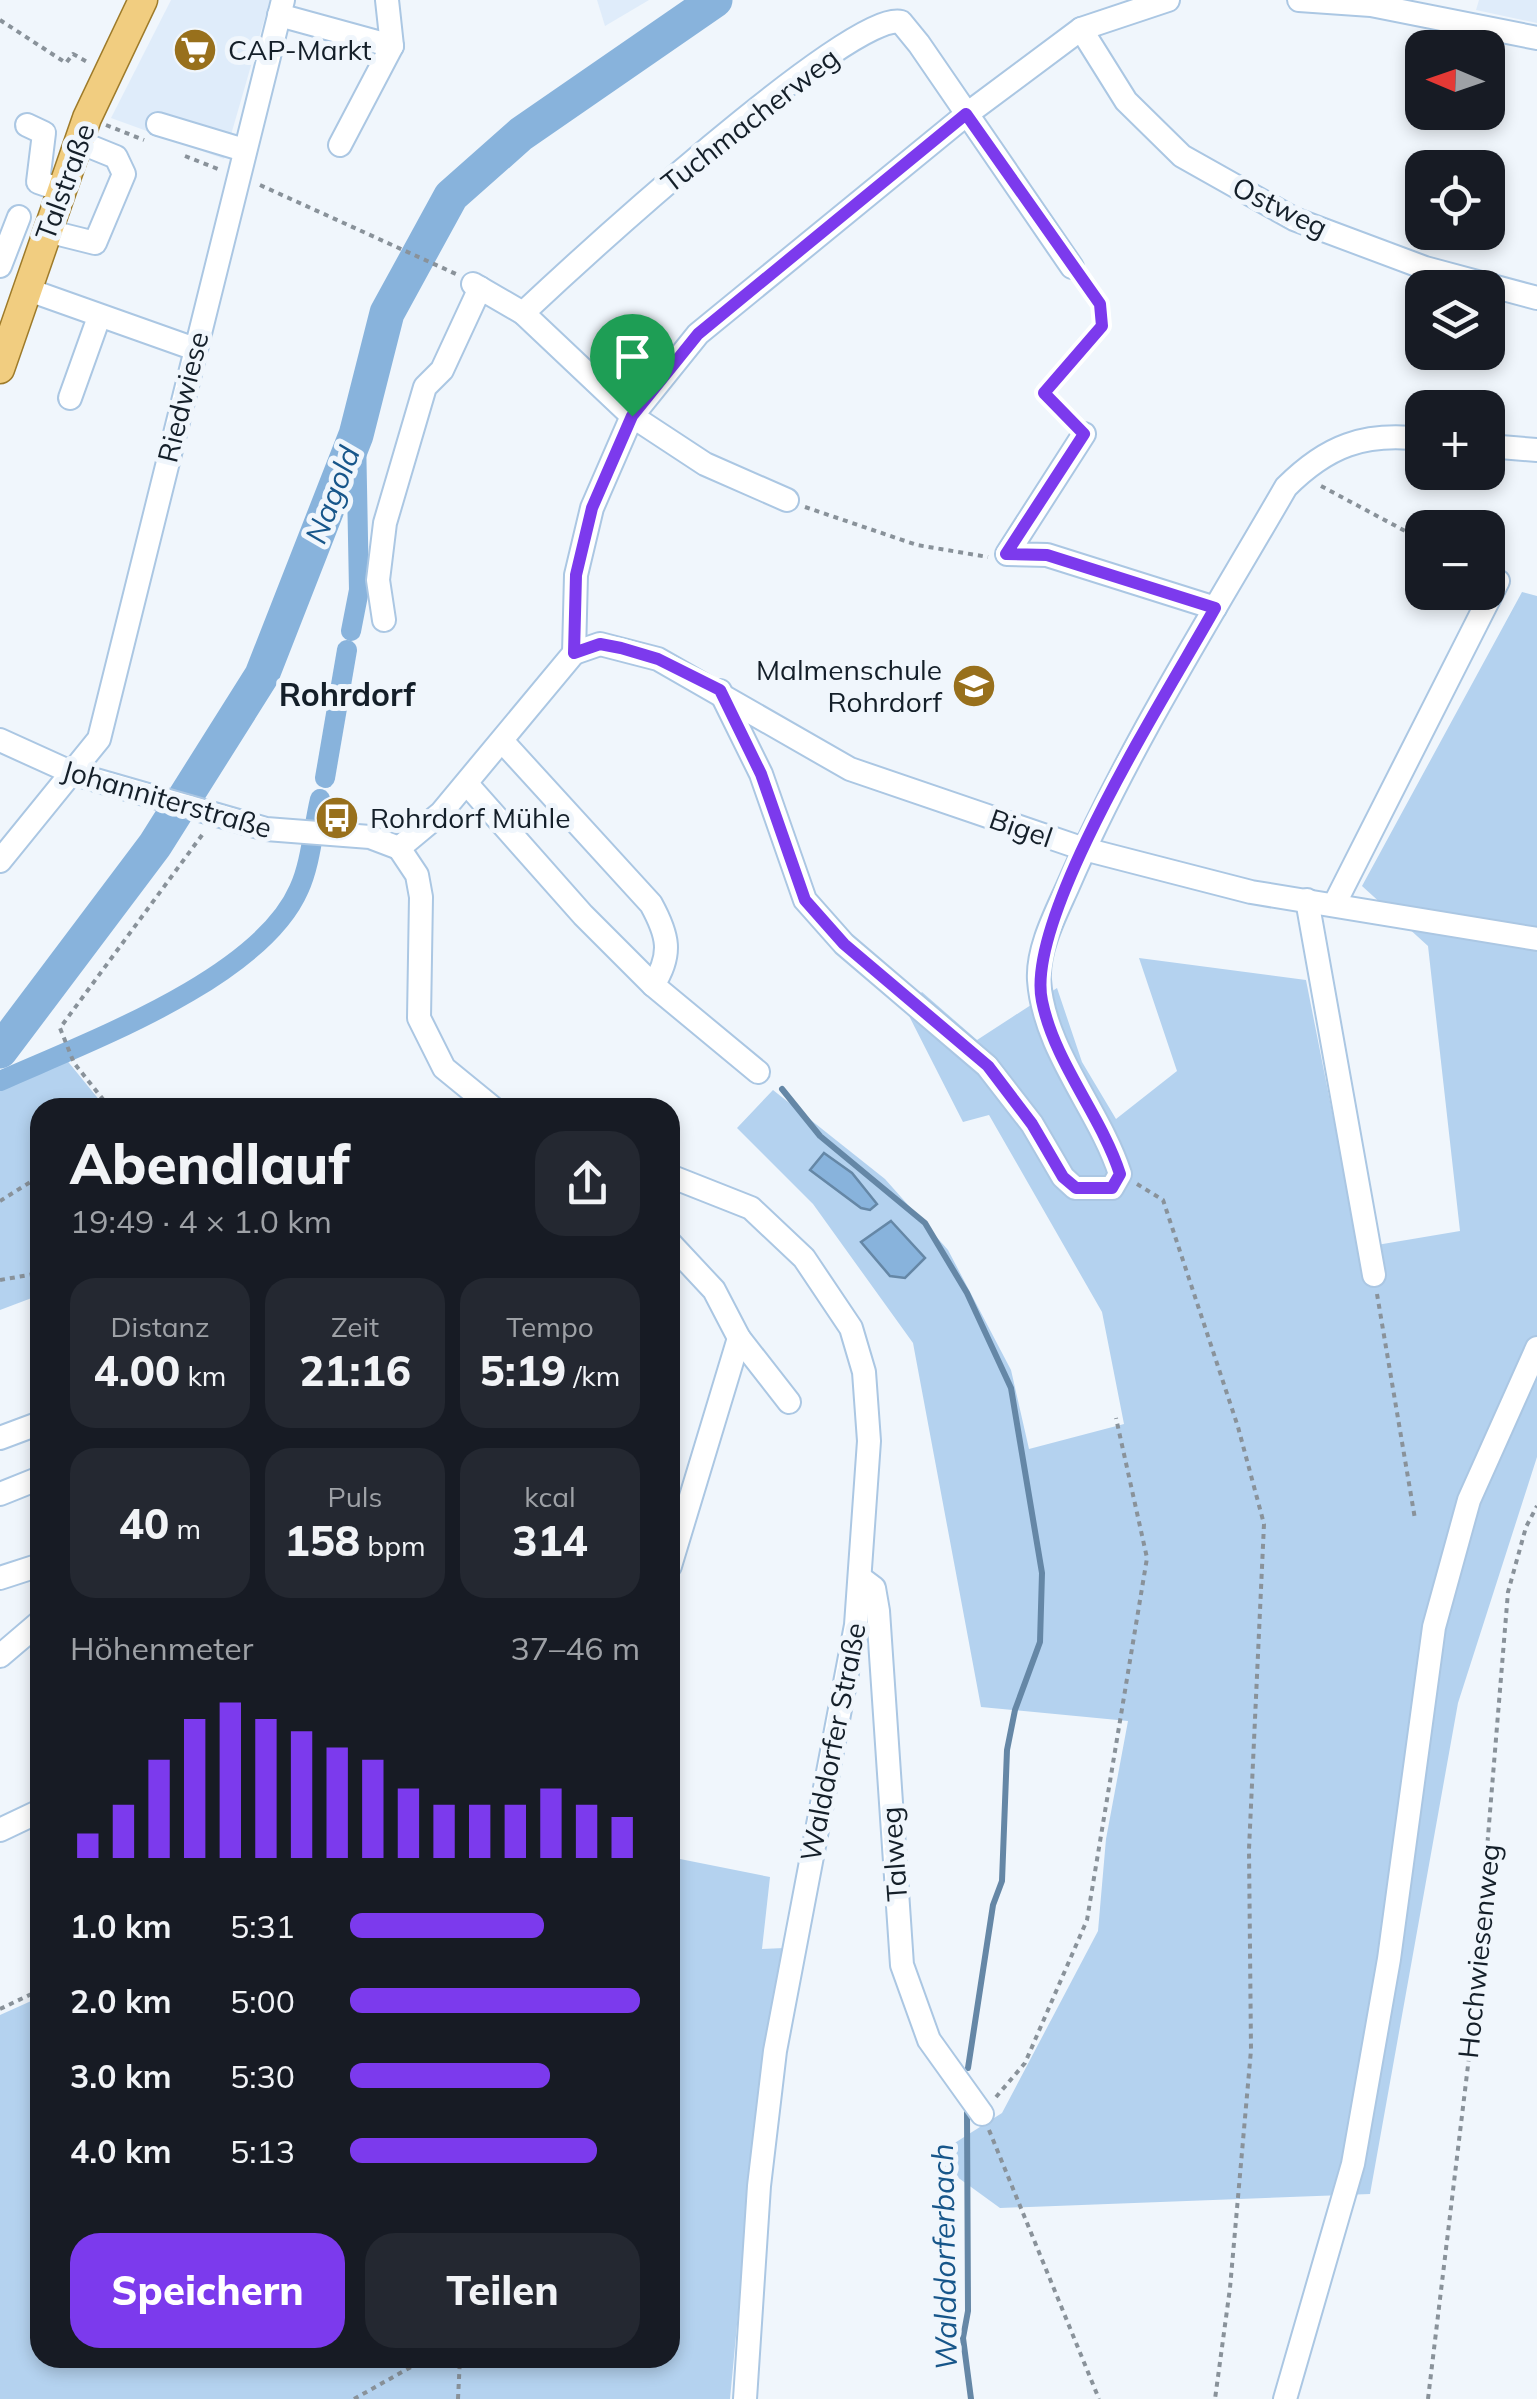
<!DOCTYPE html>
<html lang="de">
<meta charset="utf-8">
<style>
:root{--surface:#171b24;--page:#242831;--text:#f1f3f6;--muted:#9ea1a6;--accent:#7c3aed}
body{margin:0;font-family:Mulish,sans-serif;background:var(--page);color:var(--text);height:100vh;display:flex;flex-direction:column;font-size:38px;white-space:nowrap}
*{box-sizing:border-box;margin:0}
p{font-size:32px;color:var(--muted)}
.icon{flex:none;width:55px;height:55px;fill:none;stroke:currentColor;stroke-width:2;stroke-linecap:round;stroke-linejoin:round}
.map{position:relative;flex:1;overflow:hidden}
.panel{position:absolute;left:30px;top:1098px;width:650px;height:1270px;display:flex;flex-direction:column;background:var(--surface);border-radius:30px;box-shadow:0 5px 15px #0003}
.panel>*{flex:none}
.needle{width:65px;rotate:272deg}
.controls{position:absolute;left:1405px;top:30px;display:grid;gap:20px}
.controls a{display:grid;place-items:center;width:100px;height:100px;border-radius:20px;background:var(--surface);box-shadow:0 5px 15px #0003;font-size:50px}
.pin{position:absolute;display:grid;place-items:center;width:85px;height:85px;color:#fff;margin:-102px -42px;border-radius:50% 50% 50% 0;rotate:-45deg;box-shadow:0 0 10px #0007}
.pin .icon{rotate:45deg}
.round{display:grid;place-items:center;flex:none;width:105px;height:105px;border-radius:30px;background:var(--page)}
.overview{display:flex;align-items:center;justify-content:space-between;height:170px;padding:0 40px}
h1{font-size:55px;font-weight:800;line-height:75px}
.stats{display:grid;grid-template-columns:repeat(3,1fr);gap:15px;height:170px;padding:10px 40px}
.stats div{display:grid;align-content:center;border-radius:25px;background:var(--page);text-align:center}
.stats b{font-size:42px;font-weight:800}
.stats small{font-size:28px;font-weight:400}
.stats p{font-size:28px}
.chart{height:280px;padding:20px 40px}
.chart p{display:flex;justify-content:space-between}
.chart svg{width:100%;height:180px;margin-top:10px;stroke:var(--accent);stroke-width:6}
.primary-button{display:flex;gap:20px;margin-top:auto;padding:20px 40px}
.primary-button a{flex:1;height:115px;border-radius:30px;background:var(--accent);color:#fff;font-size:40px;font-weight:800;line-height:115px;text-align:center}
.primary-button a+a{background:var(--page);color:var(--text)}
ul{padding:0 40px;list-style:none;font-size:32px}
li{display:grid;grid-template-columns:160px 120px 1fr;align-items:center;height:75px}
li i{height:25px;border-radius:12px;background:var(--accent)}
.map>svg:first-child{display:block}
</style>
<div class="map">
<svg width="1537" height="2399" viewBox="0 0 1537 2399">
<rect width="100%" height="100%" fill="#f0f6fc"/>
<g fill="#dfecfa">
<polygon points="171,0 270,0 224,159 111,118"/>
<polygon points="597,0 649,0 605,26"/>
<polygon points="1479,0 1537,0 1537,23 1476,10"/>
</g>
<g fill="#b4d2ef">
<polygon points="1522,592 1537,596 1537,1457 1458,1703 1370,2194 1000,2208 931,2158 1002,2113 1098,1931 1106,1839 1128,1721 981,1707 913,1343 813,1204 737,1128 773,1090 885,1179 948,1250 1011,1370 1029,1449 1124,1424 1102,1312 989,1115 963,1122 905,1008 922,992 977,1040 1057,988 1082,1062 1116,1119 1177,1071 1139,958 1306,980 1359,1248 1460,1231 1428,946 1362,886"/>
<polygon points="65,1058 105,1107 40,1108 40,1302 37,1296 0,1310 0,1087"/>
<polygon points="670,1857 770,1877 762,1949 784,1948 750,2187 730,2399 0,2399 0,2015 40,1997 40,2358 670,2358"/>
</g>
<g fill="#88b3dc" stroke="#6587a6" stroke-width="2.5">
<polygon points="824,1153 852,1173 877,1204 870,1210 861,1208 810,1170"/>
<polygon points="891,1221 925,1258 905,1278 890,1276 861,1242"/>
</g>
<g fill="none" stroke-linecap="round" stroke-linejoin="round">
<g stroke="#6587a6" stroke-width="6">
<polyline points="782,1089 820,1136 925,1223 967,1293 1011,1388 1042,1573 1040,1642 1015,1710 1007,1750 1002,1881 993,1905 968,2068"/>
<polyline points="967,2113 968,2311 963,2338 971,2399"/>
</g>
<g stroke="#88b3dc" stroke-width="20">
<polyline points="351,631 359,590 356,435"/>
<polyline points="325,778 347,650"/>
<path d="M0 1081C85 1043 260 979 299 889 311 863 313 828 320 799"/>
</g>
<polyline stroke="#88b3dc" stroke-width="35" points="0,1051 155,845 262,675 356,435 387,313 451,196 521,134 715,0"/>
<g stroke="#abc7e3" stroke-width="26">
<g id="minor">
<polyline points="1299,0 1371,5 1537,38"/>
<polyline points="279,15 392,46"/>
<polyline points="1081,29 1126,101 1182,156 1294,219 1425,268 1537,298"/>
<polyline points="158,124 244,150"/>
<polyline points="27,125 44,133 38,182 61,190"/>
<polyline points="340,145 392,46 387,0"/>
<polyline points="47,231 95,243 124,174 116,157 79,142"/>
<polyline points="0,266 19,217"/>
<polyline points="473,284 523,313 632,416 705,464 787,500"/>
<polyline points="26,289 195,349"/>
<path d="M523 313C571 268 852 9 901 22L919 44 1072 267"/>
<polyline points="70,398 99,317"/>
<polyline points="1084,434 1007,554 1047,555 1215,608"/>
<polyline points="1488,446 1537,450"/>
<polyline points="384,620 378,580 385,523 425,387 442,370 480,288"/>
<polyline points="574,653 600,644 658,659 850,769 1084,849 1251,892 1537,939"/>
<polyline points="574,653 576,575 592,508 632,416 698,334 967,114 1081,29 1168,0"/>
<path d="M720 691 761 774 805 900 844 944 987 1066 1032 1124 1063 1177 1075 1188H1112L1120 1174C1099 1109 1044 1051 1039 980 1037 949 1056 913 1068 886 1128 747 1211 617 1286 487 1327 446 1364 432 1422 439"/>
<polyline points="0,740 75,774 266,829 370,837 399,848"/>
<path d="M503 742 651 904C668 935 673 954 653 985"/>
<polyline points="467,784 583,915 653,985 758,1072"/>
<polyline points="399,848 417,875 421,897 419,1018 444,1068 493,1108"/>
<polyline points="399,848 441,813 574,653"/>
<polyline points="0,861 99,739 283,0"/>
<polyline points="1307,900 1374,1275"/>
<polyline points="1335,903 1498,581"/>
<polyline points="670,1176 751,1208 804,1258 851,1328 864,1372 869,1441 856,1625 775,2051 759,2186 745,2399"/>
<polyline points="670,1243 714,1290 739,1338 789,1402"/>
<polyline points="0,1438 40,1423"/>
<polyline points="0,1494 40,1478"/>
<polyline points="670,1566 739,1338"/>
<polyline points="0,1578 40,1565"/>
<polyline points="862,1579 874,1588 878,1611 902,1965 929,2040 982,2114"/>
<polyline points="0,1656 40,1622"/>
<polyline points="0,1830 40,1811"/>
<polyline points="1285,2399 1353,2164 1389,1959 1434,1627 1469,1500 1537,1348"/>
</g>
</g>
<g stroke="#9e7b2a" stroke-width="31">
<polyline id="major" points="0,369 87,118 143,0"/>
</g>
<g stroke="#89929a" stroke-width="4" stroke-dasharray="5 5" stroke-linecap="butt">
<polyline points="0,20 66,63 73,54 89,63"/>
<polyline points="106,125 144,140"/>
<polyline points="185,156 218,169"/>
<polyline points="260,185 456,274"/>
<polyline points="1071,420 1045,393 1102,326 1100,304 1083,282"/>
<polyline points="1321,486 1422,540"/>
<polyline points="805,507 917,545 988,557"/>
<polyline points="110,1108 74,1063 60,1028 205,831"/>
<polyline points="1137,1184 1163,1200 1238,1427 1264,1524 1249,1849 1251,2050 1230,2288 1215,2399"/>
<polyline points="0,1201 40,1176"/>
<polyline points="0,1280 40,1273"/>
<polyline points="1377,1294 1415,1519"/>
<polyline points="0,2009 40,1990"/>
<polyline points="996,2097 1025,2063 1087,1920 1147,1558 1116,1418"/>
<polyline points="989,2130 1099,2399"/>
<polyline points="354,2399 427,2358"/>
<polyline points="458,2399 460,2358"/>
<polyline points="1428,2399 1472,2032 1508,1592 1526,1527 1537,1506"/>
</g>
<use href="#minor" stroke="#fff" stroke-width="22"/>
<use href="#major" stroke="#f1cd80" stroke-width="28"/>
</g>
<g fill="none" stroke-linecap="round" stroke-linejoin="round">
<g stroke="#fff" stroke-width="20">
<path id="route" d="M966 114 1100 304 1102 326 1044 393 1084 434 1006 554 1047 555 1215 608C1170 689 1024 917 1042 1001 1055 1064 1101 1115 1120 1174L1112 1188H1076L1063 1177 1032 1124 988 1066 844 944 805 900 761 774 720 690 658 659 621 648 600 644 574 653 576 575 592 508 632 416 698 334Z"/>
</g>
<use href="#route" stroke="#7c3aed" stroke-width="12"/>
</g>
<defs>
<g id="supermarket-disc" transform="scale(2.25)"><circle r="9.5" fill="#98701c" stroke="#f0f6fc"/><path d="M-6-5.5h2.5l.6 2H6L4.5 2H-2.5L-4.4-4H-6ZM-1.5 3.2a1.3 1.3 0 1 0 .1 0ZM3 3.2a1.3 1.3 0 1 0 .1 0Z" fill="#fff"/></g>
<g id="school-disc" transform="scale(2.25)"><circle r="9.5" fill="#98701c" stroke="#f0f6fc"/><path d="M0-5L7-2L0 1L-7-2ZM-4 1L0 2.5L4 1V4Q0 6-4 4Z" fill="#fff"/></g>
<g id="bus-disc" transform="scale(2.25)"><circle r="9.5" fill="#98701c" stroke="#f0f6fc"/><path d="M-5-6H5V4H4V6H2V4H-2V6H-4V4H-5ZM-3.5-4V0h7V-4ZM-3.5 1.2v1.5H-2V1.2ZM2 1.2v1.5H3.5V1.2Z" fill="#fff"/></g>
</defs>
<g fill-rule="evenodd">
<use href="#supermarket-disc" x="195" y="50"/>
<use href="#school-disc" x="974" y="686"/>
<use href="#bus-disc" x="337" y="818"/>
</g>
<g text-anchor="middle" stroke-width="10" stroke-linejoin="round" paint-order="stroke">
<g font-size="28" fill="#141f29" stroke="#f0f6fc" text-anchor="start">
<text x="228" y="60">CAP-Markt</text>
<text x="942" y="680" text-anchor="end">Malmenschule<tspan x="942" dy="32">Rohrdorf</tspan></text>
<text x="370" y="828">Rohrdorf Mühle</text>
</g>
<g font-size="28" fill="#141f29" stroke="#f0f6fc">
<text transform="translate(750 120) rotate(-38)" y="10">Tuchmacherweg</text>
<text transform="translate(65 182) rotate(-70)" y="10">Talstraße</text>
<text transform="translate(1280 207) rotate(26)" y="10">Ostweg</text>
<text transform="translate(183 397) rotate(-76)" y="10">Riedwiese</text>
<text transform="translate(167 799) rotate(16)" y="10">Johanniterstraße</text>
<text transform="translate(1021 828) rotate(19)" y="10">Bigel</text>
<text transform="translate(833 1742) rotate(-79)" y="10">Walddorfer Straße</text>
<text transform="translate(894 1854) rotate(-94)" y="10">Talweg</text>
<text transform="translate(1479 1951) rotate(-84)" y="10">Hochwiesenweg</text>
</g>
<g font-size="30" font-style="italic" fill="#17568a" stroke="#f0f6fc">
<text transform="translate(333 495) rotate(-69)" y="10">Nagold</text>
<text transform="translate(945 2257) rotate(-91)" y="10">Walddorferbach</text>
</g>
<g font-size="32" font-weight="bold" fill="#141f29" stroke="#f0f6fc">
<text x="347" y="706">Rohrdorf</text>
</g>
</g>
</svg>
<div class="controls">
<a><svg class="needle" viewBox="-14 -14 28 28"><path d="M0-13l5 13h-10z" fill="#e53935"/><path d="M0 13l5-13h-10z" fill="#9ea1a6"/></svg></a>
<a><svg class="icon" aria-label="locate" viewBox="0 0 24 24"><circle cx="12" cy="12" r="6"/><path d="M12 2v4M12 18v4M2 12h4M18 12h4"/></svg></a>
<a><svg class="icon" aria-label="layers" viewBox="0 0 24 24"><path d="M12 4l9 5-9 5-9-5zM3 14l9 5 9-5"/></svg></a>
<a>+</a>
<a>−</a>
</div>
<div class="pin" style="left:632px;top:416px;background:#1e9e55"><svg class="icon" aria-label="arrive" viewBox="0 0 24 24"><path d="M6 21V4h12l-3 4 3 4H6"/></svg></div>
<section class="panel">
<div class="overview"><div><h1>Abendlauf</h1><p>19:49 · 4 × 1.0 km</p></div><a class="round"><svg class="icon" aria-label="share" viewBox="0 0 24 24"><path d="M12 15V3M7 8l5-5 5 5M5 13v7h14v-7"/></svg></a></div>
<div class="stats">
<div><p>Distanz</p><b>4.00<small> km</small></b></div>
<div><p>Zeit</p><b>21:16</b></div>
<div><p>Tempo</p><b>5:19<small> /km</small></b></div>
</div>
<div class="stats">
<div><b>40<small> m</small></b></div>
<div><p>Puls</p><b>158<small> bpm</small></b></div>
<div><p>kcal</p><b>314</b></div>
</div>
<div class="chart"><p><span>Höhenmeter</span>37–46 m</p>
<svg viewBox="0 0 160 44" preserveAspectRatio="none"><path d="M5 44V38M15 44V31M25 44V20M35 44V10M45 44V6M55 44V10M65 44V13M75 44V17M85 44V20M95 44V27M105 44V31M115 44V31M125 44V31M135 44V27M145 44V31M155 44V34"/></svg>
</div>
<ul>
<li><b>1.0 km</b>5:31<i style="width:67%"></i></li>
<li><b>2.0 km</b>5:00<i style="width:100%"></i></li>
<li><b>3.0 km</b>5:30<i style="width:69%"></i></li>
<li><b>4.0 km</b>5:13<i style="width:85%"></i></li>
</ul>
<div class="primary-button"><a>Speichern</a><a>Teilen</a></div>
</section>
</div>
